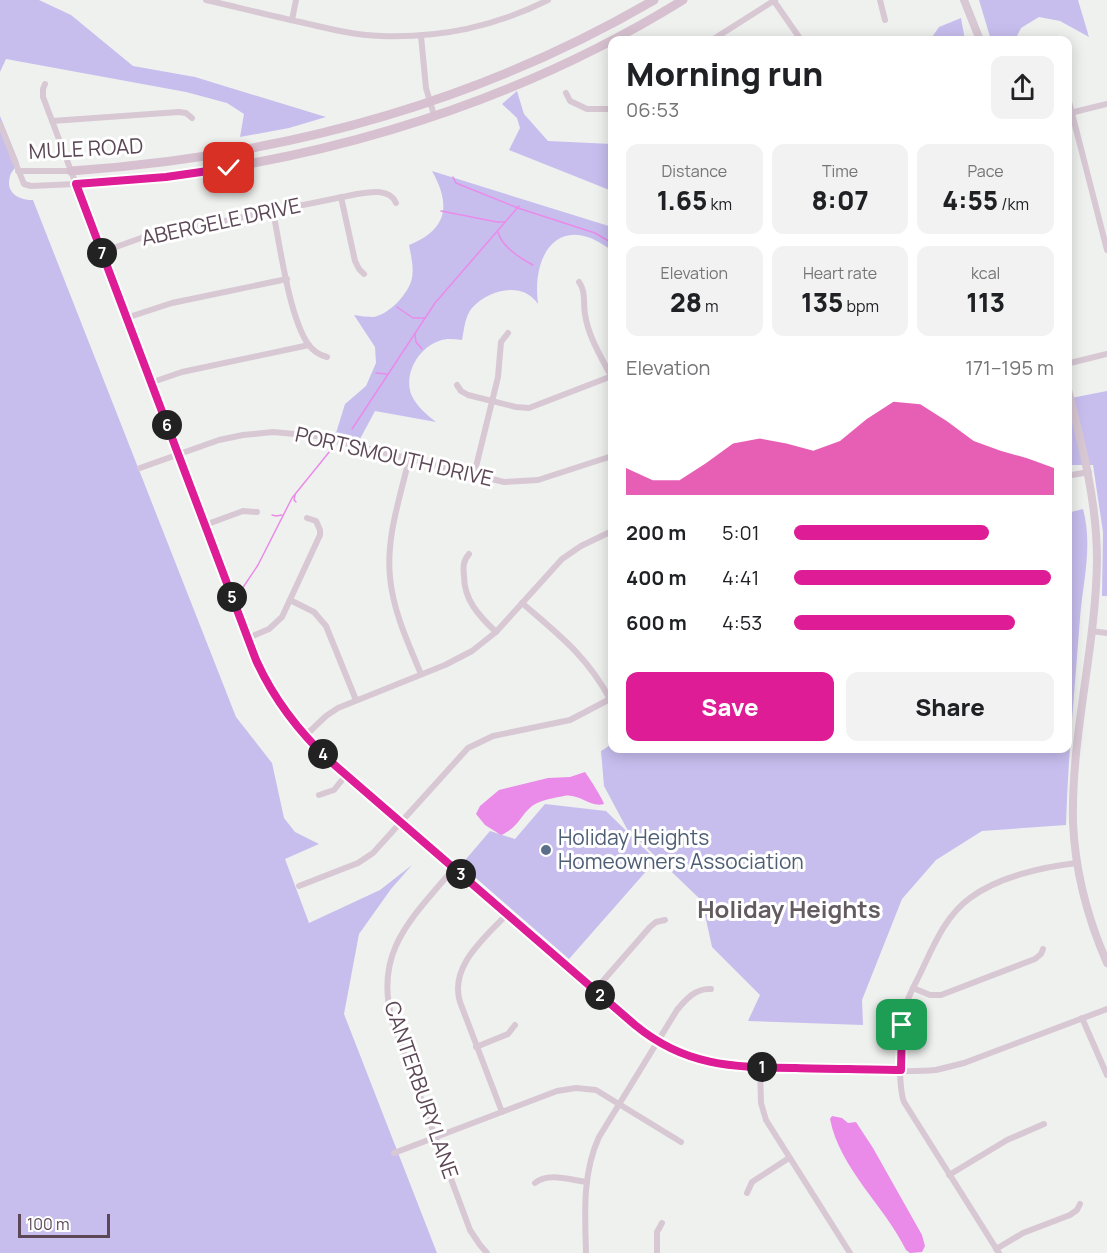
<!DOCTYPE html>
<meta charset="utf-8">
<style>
:root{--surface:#fff;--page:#f2f2f2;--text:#202124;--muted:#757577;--accent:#dd1c96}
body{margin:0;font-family:Manrope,sans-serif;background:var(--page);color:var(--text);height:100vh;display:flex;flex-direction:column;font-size:22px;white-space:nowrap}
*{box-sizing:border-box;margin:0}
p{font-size:20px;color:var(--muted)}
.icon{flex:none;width:33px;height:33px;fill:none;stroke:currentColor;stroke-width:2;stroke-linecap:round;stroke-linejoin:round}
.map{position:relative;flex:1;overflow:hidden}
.drawer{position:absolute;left:608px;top:36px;width:464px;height:717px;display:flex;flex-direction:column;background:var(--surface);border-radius:12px;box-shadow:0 3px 15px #0003}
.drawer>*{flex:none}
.scale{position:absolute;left:18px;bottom:15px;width:92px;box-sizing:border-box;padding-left:6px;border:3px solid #5c4756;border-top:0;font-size:16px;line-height:21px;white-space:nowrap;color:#5c4756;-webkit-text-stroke:4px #fff;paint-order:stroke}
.pin{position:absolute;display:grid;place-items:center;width:51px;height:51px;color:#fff;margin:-26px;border-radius:12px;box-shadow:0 3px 9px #0006}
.km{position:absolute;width:30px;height:30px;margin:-15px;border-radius:50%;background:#222;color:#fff;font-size:16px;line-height:30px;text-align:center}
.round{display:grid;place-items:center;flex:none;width:63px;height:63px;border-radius:12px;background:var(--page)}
.head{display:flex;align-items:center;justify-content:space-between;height:102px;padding:0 18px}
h1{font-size:33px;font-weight:800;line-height:45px}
.stats{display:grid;grid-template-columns:repeat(3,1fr);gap:9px;height:102px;padding:6px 18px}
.stats div{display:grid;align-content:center;border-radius:12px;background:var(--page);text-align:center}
.stats b{font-size:26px;font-weight:800}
.stats small{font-size:16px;font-weight:400}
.stats p{font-size:16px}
.chart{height:168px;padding:12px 18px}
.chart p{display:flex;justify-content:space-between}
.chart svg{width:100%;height:108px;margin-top:6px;fill:var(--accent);opacity:.7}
.action{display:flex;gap:12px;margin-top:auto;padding:12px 18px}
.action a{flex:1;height:69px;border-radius:12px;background:var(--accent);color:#fff;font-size:24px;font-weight:800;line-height:69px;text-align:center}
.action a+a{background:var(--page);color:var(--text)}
ul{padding:0 18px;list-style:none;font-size:20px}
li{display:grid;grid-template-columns:96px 72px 1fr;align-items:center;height:45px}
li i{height:15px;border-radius:8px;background:var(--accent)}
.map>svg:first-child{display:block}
</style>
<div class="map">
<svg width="1107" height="1253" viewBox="0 0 1107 1253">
<rect width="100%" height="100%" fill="#eff1ee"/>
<g fill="#c7beee">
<polygon points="0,0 39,0 71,15 133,66 195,77 326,117 289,128 240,137 244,114 227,103 186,92 6,59 0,72"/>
<polygon points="979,0 1078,0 1089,37 1060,21 1039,17 1021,28 1015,40 991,40"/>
<polygon points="961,18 965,40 930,40 939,27"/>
<polygon points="517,91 524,114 548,141 612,144 612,191 509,150 520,128 517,118 502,104"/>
<path d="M0 116 19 163C16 167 11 172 10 176 5 193 19 200 33 200L236 717 272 763 284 818 295 832 319 844 285 859 309 923 380 890 412 865 391 889 359 934 344 1014 437 1253H0Z"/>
<path d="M432 171 612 227V251C562 211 531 251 538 304 523 281 489 289 472 308 465 316 464 330 462 340 454 339 446 338 439 341 418 348 404 374 411 394 416 406 426 414 436 422L375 411 360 439 336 433 345 404 366 386 376 363 375 347 354 315C361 316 367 317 373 317 389 315 409 293 412 278 414 267 411 256 409 245 448 229 451 205 432 171Z"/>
<polygon points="1107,391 1107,596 1102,596 1103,532 1093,465 1067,465 1066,399"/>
<path d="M1083 509C1093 546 1083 581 1080 618 1075 687 1068 756 1066 825L982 831 936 860 902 899 862 1000 863 1025 748 1021 760 995 712 947 702 901 627 829 604 786 601 751 612 744V748H1066L1067 513Z"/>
<polygon points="545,804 606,811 656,860 569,959 461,865 490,831 515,839"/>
</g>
<g fill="#ea8be9">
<path d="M585 772C588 776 603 799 604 804 590 808 579 793 564 796 554 798 540 800 532 806 519 817 519 827 501 835L485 825 476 814 480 806 499 790 548 778 570 777Z"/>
<path d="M832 1116 842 1118 848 1123 856 1122 873 1148 922 1235 925 1246 922 1252 910 1253 906 1250C884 1205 840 1169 830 1119Z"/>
</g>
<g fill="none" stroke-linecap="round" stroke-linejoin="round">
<g stroke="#ea8be9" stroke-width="1.5">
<polyline points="453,177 456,183 518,208 595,233 612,243"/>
<polyline points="441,211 497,222 505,222"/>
<path d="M498 232C501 246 521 259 533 265"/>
<polyline points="397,307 413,318 425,318"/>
<polyline points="415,334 416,342 422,349"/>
<polyline points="376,373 387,374"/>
<polyline points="352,429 435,303 519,206"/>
<polyline points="295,495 294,500 296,502"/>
<polyline points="272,515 276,516 282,515"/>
<polyline points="242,589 258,565 292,498 330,451"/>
</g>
<g stroke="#d8c8d4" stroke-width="6">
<path d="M206 0C237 7 268 15 300 22 326 28 353 35 381 36 441 38 494 27 548 0"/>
<polyline points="880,0 885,20"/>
<polyline points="774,1 801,40"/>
<polyline points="292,20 296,0"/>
<polyline points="421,36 426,88 434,115"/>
<polyline points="712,40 775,0"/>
<path d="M45 84 43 89V97L256 660C279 711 305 739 346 775L640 1029C699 1076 773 1068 843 1069 874 1070 905 1073 936 1070L964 1063 1107 1009"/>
<polyline points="1066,90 1107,250"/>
<polyline points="566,93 570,101 587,109 612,109"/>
<polyline points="1066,114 1107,104"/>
<polyline points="52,121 179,112 186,113 192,118"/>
<polyline points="0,124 24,184 31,186 76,184"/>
<polyline points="18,171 71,171"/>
<polyline points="341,197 355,261 359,269 364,274"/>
<path d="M273 211C280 246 289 316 308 344 313 351 319 355 327 357"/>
<path d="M102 252 141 238 357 194C370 192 390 188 396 203"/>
<path d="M579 282C586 291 583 303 585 314 588 336 601 357 611 376"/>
<polyline points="126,318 172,303 287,279"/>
<polyline points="1066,364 1107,354"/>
<polyline points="150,383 182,372 309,345"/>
<polyline points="457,385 461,391 468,395 516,407 529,408 612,376"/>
<path d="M409 459C400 498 386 537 390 577 393 611 408 643 421 674"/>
<polyline points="140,468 219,440 243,435 273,432 316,436 504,482 538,480 612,456"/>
<polyline points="474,475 498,377 501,342 508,333"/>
<polyline points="1066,476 1089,472"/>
<polyline points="205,525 243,511 257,512"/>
<path d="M469 554C463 561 463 567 464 576 464 600 479 616 496 632"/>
<polyline points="290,600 314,612 326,626 356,700"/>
<path d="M522 603C559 635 586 655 610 699"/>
<polyline points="1091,631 1107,633"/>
<polyline points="248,638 269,629 282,617 320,535 320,530 316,521 307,518"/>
<polyline points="305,736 326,716 338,708 445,665 472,651 496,632 562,559 581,546 612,531"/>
<polyline points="319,795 334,790 346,775"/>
<path d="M454 868C412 918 372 952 393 1023L470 1230 480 1245 487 1253"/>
<polyline points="299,886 358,863 373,853 468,748 493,736 570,720 612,698"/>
<polyline points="913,988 930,995 941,995 1035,959 1041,954 1043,949"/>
<polyline points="595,990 650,927 656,922 665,920"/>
<polyline points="1082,1018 1107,1075"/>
<polyline points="476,1047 508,1034 515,1025"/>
<polyline points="760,1067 761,1103 766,1120 850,1253"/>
<path d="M502 1112 460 1002C449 966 485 938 507 914"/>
<polyline points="394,1153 557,1091 576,1088 596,1090 681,1142"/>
<polyline points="949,1175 1007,1140 1044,1124"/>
<path d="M535 1183C549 1172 570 1180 587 1182"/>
<polyline points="747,1193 752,1182 789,1158"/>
<polyline points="996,1249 1023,1233 1070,1215 1077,1210 1080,1204"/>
<path d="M586 1253C585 1214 582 1174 599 1137L677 1010C686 999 696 988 711 989"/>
<polyline points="657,1253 657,1232 662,1223"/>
<path d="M999 1253 904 1102C898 1086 899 1029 904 1011 907 998 914 986 920 974 933 947 945 916 970 898 998 877 1042 867 1077 863"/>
</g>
<g stroke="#d8c8d4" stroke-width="8">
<polyline points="964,0 980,40"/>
<path d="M1066 382C1081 441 1097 499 1097 560 1096 647 1071 735 1073 822 1075 872 1087 917 1107 963"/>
</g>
<g stroke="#d7c1d0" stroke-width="9">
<path d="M71 171C276 157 476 104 654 0"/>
<path d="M76 184C287 173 502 112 683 0"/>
</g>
</g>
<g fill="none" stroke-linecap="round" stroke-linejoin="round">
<g stroke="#fff" stroke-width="12">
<path id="route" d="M229 168 166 177 76 184 256 660C274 700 298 731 330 761L635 1025C686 1067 733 1067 796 1068 831 1069 866 1069 901 1070L902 1025"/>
</g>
<use href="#route" stroke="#dd1c96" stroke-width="8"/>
</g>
<circle fill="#5c6f8a" stroke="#fff" stroke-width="2" cx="546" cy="850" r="6"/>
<g text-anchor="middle" stroke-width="6" stroke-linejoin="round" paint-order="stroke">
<g font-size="21" fill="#5c4756" stroke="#fff">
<text transform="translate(86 149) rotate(-3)" y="7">MULE ROAD</text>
<text transform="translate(221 222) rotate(-12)" y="7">ABERGELE DRIVE</text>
<text transform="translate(394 457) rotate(13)" y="7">PORTSMOUTH DRIVE</text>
<text transform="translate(421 1090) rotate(71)" y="7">CANTERBURY LANE</text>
</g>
<g font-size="21" fill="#4e5e75" stroke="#fff" text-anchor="start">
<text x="558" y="845">Holiday Heights<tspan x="558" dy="24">Homeowners Association</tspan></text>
</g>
<g font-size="24" font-weight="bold" fill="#635b60" stroke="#fff">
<text x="789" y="918">Holiday Heights</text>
</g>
</g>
</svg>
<div class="scale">100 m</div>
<div class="pin" style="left:902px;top:1025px;background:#1e9e55"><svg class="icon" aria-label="arrive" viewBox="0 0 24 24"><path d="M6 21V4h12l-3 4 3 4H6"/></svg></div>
<div class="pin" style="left:229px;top:168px;background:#d93025"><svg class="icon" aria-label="check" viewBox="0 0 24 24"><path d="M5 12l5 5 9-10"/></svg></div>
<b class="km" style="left:762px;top:1067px">1</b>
<b class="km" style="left:600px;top:995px">2</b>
<b class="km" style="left:461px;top:874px">3</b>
<b class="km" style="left:323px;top:754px">4</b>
<b class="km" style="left:232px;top:597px">5</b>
<b class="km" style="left:167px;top:425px">6</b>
<b class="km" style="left:102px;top:253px">7</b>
<section class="drawer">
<div class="head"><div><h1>Morning run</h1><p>06:53</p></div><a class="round"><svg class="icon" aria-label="share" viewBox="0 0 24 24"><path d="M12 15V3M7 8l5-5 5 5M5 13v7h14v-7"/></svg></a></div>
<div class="stats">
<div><p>Distance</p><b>1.65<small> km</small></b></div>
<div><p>Time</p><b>8:07</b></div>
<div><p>Pace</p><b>4:55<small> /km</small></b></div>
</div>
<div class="stats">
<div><p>Elevation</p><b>28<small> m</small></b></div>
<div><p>Heart rate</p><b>135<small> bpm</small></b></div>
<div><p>kcal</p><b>113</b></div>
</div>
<div class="chart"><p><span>Elevation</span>171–195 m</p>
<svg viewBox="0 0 160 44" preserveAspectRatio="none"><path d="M0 44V33L10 38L20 38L30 31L40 23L50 21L60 23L70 26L80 22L90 13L100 6L110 7L120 14L130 22L140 26L150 29L160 33V44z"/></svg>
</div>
<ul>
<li><b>200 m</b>5:01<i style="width:75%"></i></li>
<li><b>400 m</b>4:41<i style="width:99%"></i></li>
<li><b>600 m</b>4:53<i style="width:85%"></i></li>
</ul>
<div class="action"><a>Save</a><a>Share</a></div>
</section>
</div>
